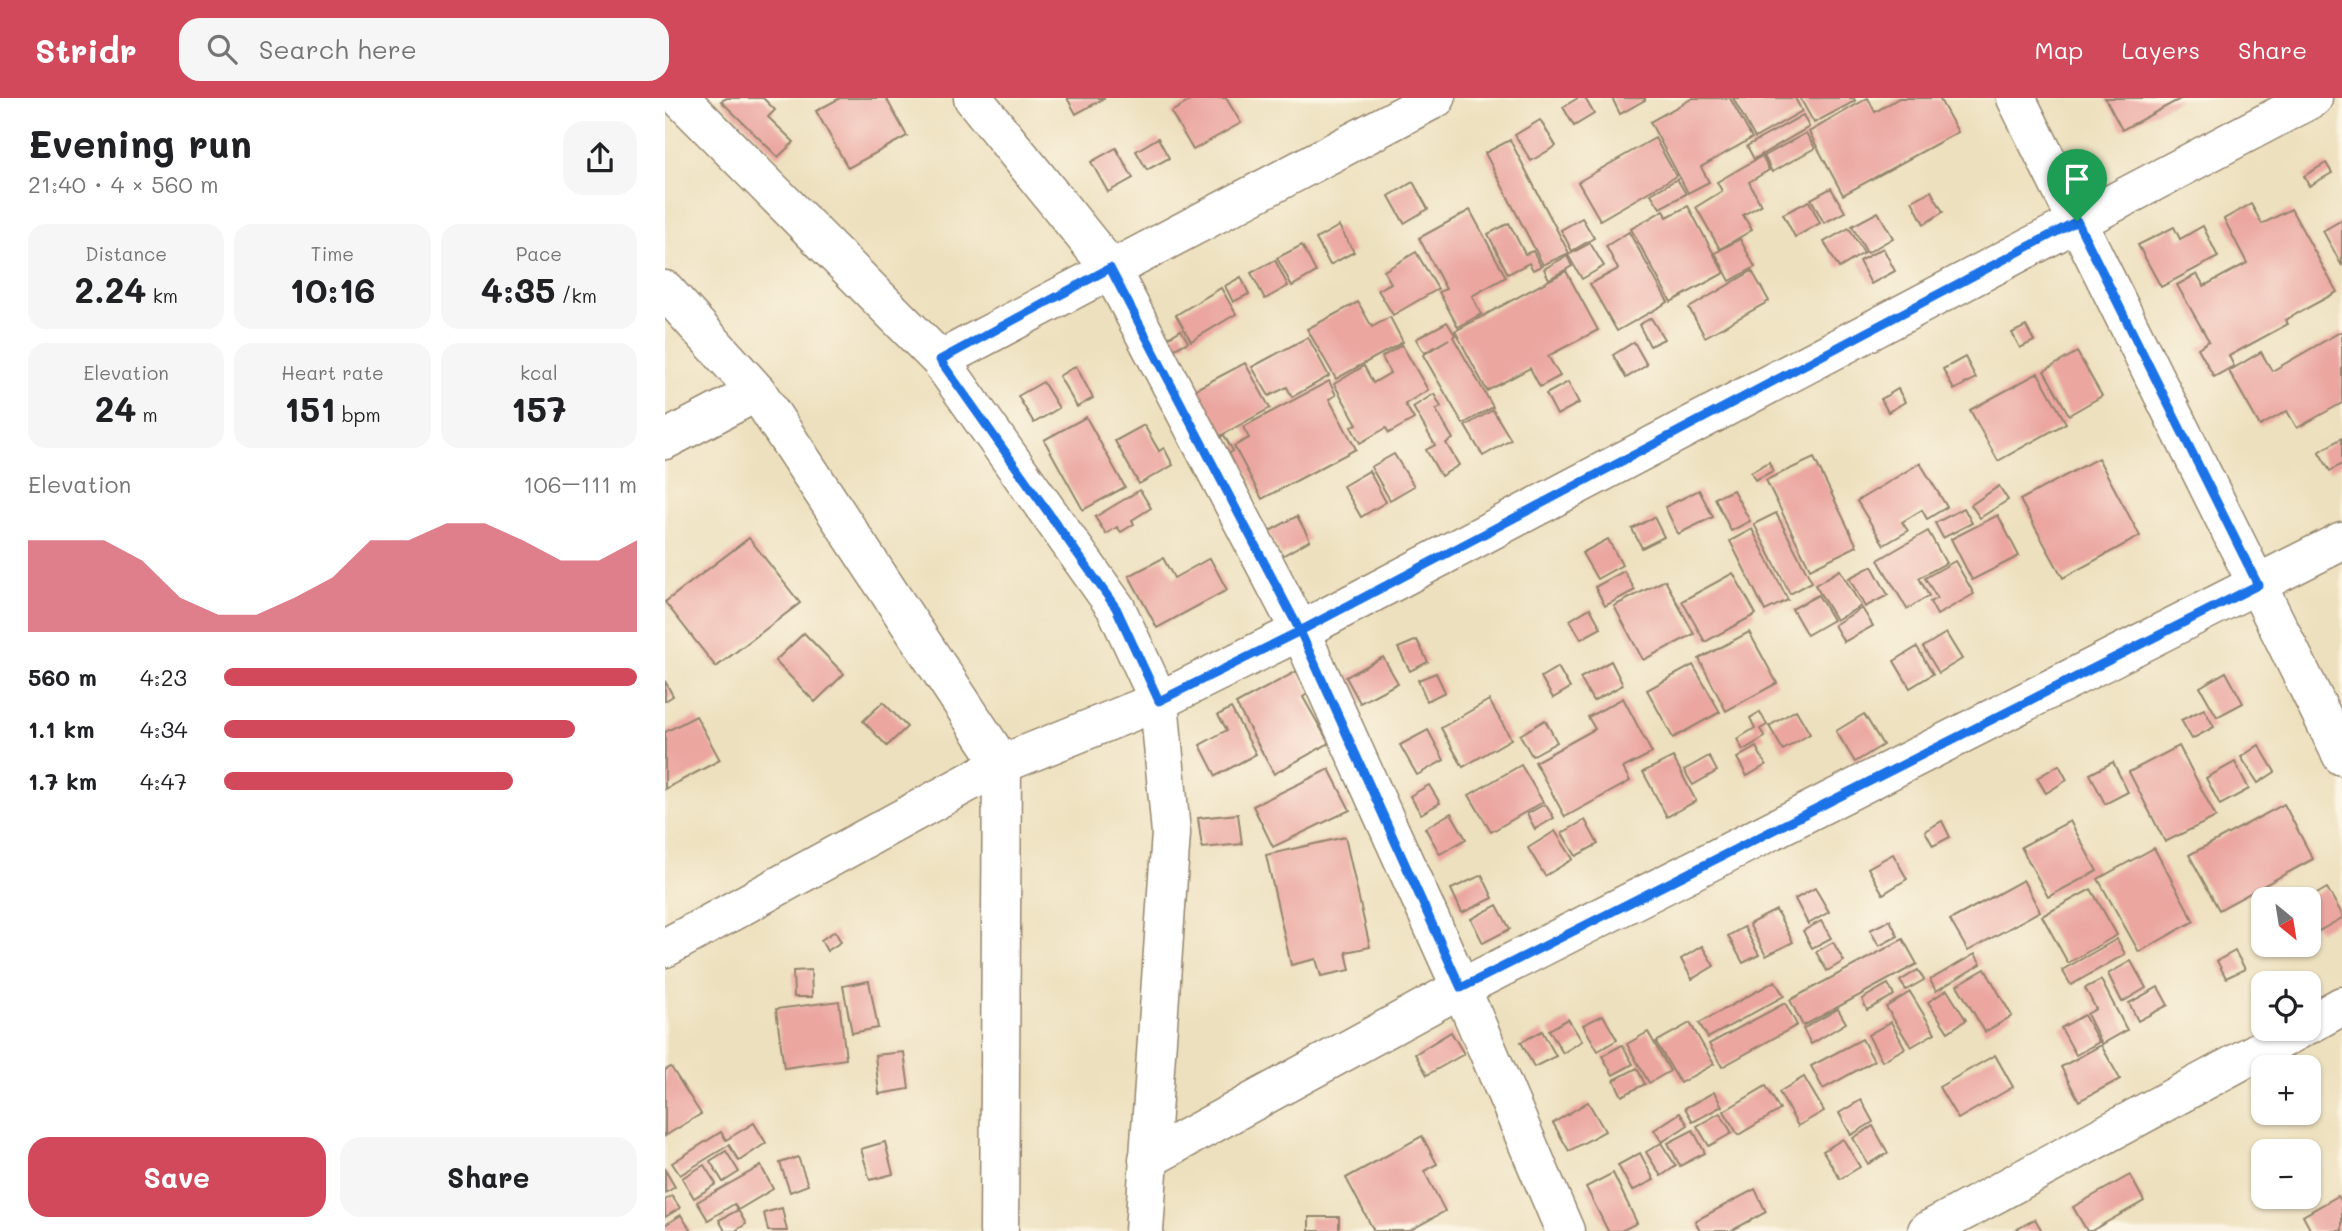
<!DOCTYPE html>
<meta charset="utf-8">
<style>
:root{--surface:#fff;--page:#f6f6f6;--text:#202124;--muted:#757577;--accent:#d1495b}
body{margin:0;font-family:Mali,sans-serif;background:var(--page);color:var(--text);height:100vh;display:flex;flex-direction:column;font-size:26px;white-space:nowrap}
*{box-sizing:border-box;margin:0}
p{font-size:23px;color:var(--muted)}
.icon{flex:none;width:38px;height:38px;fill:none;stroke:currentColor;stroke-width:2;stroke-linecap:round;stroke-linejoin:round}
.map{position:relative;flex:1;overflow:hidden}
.panel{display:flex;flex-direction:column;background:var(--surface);width:665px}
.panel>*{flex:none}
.needle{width:46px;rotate:150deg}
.controls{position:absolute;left:1586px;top:789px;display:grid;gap:14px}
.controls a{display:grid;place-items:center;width:70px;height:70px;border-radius:14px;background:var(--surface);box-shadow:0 2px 5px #0004;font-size:35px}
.pin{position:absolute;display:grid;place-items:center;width:60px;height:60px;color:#fff;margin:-72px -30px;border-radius:50% 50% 50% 0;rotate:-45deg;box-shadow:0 0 7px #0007}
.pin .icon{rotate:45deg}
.round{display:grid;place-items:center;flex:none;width:74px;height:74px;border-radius:21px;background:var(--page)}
.head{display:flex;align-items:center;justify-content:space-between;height:119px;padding:0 28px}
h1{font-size:38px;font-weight:700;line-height:52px}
.figures{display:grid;grid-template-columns:repeat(3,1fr);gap:10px;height:119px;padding:7px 28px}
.figures div{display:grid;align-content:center;border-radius:18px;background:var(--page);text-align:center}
.figures b{font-size:35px;font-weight:700}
.figures small{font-size:19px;font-weight:400}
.figures p{font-size:19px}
.chart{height:196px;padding:14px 28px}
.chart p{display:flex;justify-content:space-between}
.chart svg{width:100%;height:126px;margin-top:7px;fill:var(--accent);opacity:.7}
.primary-button{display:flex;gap:14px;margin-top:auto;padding:14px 28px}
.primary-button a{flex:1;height:80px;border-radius:21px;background:var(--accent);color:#fff;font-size:28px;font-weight:700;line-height:80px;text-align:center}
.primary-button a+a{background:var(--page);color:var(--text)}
ul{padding:0 28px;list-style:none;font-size:23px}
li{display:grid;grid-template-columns:112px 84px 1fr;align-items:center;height:52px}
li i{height:18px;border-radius:9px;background:var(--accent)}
header{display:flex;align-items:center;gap:42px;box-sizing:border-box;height:98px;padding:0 35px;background:var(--accent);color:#fff}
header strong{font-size:33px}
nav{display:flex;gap:38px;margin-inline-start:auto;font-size:24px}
.search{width:490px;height:63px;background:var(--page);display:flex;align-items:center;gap:18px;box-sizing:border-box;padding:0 24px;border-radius:21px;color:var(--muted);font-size:26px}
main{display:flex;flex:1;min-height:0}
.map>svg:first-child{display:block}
</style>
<header>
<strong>Stridr</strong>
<div class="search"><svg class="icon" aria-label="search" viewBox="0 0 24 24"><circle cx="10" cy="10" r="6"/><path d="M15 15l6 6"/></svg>Search here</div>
<nav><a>Map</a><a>Layers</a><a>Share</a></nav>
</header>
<main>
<section class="panel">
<div class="head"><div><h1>Evening run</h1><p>21:40 · 4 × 560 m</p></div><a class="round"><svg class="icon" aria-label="share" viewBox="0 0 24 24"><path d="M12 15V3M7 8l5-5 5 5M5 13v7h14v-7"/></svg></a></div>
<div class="figures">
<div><p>Distance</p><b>2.24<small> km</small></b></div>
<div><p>Time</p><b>10:16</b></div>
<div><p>Pace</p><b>4:35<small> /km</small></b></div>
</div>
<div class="figures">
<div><p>Elevation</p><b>24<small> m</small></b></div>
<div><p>Heart rate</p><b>151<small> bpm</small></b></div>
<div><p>kcal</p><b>157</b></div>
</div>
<div class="chart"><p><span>Elevation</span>106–111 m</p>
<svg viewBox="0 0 160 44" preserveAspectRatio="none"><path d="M0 44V12L10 12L20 12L30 19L40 32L50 38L60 38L70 32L80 25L90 12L100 12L110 6L120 6L130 12L140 19L150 19L160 12V44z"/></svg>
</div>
<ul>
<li><b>560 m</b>4:23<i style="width:100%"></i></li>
<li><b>1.1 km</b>4:34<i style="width:85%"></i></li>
<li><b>1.7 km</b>4:47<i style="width:70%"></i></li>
</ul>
<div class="primary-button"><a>Save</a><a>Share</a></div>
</section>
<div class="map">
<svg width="1677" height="1133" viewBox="0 0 1677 1133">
<rect width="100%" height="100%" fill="#fcf5e5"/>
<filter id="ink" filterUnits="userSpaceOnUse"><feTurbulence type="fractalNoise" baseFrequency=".0143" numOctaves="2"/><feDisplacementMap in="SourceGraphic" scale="14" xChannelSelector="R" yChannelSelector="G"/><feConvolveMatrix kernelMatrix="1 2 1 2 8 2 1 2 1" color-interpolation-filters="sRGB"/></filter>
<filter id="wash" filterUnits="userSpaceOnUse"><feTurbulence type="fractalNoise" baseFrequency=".00686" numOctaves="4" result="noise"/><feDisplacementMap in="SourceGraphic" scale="28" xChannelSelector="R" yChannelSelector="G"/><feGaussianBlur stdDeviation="1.57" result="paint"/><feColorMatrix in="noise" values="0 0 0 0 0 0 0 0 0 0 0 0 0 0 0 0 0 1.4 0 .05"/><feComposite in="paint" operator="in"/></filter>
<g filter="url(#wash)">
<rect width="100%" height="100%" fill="#ede0be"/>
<g id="blocks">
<g fill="#eba6a0">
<polygon points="62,0 98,0 110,12 103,19 129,44 113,59 56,3"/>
<polygon points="175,0 221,0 242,38 183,70 151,13"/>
<polygon points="402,0 440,0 411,16"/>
<polygon points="530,0 561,0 576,25 528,52 506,14"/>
<polygon points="913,0 920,0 929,16 909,28 898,9"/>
<polygon points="947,0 980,0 980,2 955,16"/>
<polygon points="1028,0 1065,0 1087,40 1036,69 1044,84 1023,95 985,24"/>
<polygon points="1068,0 1130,0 1137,13 1090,40"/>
<polygon points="1135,0 1189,0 1190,3 1149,25"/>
<polygon points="1203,0 1210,14 1234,0 1274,0 1293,34 1178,97 1144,34"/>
<polygon points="1440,0 1517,0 1457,32"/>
<polygon points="1138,17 1144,29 1089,61 1082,48"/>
<polygon points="875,22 891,48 866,63 850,37"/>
<polygon points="1141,35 1150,50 1107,74 1099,58"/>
<polygon points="493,40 504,60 482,72 471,53"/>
<polygon points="990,40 1011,78 935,122 913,84"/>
<polygon points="845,42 904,155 878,167 820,55"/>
<polygon points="451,50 468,80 443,94 426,64"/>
<polygon points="1097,58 1104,72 1084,84 1096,107 1078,117 1087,132 1055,151 1031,109 1057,93 1052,84"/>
<polygon points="1661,65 1667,75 1644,88 1639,78"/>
<polygon points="1012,81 1021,96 995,110 986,96"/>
<polygon points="748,84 763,111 739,125 724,98"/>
<polygon points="1166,90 1180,114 1159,125 1146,101"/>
<polygon points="1266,93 1278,114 1259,126 1247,103"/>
<polygon points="1144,103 1155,125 1130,139 1118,116"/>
<polygon points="1586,106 1597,126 1626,111 1672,194 1620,222 1623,226 1564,258 1569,268 1549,279 1533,250 1544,243 1512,187 1532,176 1539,188 1582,165 1559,121"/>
<polygon points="1023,108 1059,175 1006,204 966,131 999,112 1002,119"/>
<polygon points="805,112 841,179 807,198 816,216 793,229 774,194 781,191 754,140"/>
<polygon points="1213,114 1228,140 1202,155 1187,128"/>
<polygon points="917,120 929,140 907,153 896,132"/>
<polygon points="1677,122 1677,168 1658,133"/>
<polygon points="844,125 860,156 868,153 876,168 868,172 864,165 843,176 823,136"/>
<polygon points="674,128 689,154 665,167 651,141"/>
<polygon points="1538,128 1553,159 1496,189 1473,147 1509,129 1515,141"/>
<polygon points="1184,130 1199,155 1174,170 1159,144"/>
<polygon points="964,134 1003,204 952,233 925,186 953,171 941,148"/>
<polygon points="1075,141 1090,169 1065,183 1050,155"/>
<polygon points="925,145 939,168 917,181 903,157"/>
<polygon points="637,147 651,174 627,188 612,160"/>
<polygon points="1218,150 1230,173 1206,186 1194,163"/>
<polygon points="751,154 773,191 728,217 713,192 726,185 719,173"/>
<polygon points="902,158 907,168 884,181 879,171"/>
<polygon points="610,162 623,188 600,201 586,175"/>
<polygon points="901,173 933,232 883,258 895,278 875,289 865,270 822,293 790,233"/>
<polygon points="1087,173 1104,203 1040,239 1024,210"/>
<polygon points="576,179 584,196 568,204 560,188"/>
<polygon points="556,190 571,216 526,243 511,217"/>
<polygon points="693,204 707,229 725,219 738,244 671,281 642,231"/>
<polygon points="986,220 999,241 985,248 974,227"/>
<polygon points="782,224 790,237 788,239 828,309 798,326 758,257 784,241 759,255 751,241"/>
<polygon points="1361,228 1369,243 1355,250 1347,235"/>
<polygon points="516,232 523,244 508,252 501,241"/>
<polygon points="1677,233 1677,305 1632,330 1622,313 1595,328 1564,273 1596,254 1607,273"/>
<polygon points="643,239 664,278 627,299 622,289 604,298 587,269"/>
<polygon points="969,244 982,267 961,280 948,257"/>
<polygon points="737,247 763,292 740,306 749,321 724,335 721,330 695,345 686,329 692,326 669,286 699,268 708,285 725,275 717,259"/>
<polygon points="1412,254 1437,298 1404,317 1379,273"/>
<polygon points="1300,259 1311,280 1289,292 1278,271"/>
<polygon points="580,265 605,310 555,338 529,292"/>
<polygon points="411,268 428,300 412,309 394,278"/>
<polygon points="1373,275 1401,325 1333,363 1305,312"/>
<polygon points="664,283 671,297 664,301 691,351 597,401 569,348 584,340 578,329"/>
<polygon points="378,284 394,310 369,325 353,298"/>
<polygon points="903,284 914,305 892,317 881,296"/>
<polygon points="1233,291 1240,304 1223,314 1216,301"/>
<polygon points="769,296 776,309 771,312 788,341 781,345 794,367 776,378 761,352 770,347 748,309"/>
<polygon points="828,312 846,342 818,358 800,328"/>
<polygon points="421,319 460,389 418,412 379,342"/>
<polygon points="479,327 494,353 499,350 508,367 474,386 450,343"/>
<polygon points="559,337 568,353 558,359 549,343"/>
<polygon points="1677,340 1677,366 1665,373 1654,354"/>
<polygon points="729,356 749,388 725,402 706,369"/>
<polygon points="1149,360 1192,448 1145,471 1101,382"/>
<polygon points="1433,360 1475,438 1398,480 1355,402"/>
<polygon points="1104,364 1108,373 1090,382 1086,374"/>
<polygon points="1255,365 1282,409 1262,421 1257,412 1237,424 1243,433 1219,447 1192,403"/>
<polygon points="704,373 721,404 696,419 678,388"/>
<polygon points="1334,388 1343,402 1315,420 1306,407"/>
<polygon points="475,392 486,410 467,422 469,426 456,434 452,429 441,436 430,419"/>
<polygon points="1034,392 1048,419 1013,436 1000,409"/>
<polygon points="1068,392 1085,423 1066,433 1050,400"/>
<polygon points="1299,410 1307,425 1278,440 1270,425"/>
<polygon points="1111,415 1147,484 1125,496 1089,426"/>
<polygon points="1333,417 1354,458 1307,482 1286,441"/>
<polygon points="632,418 645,442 617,458 603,434"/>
<polygon points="989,419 999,439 977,450 967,431"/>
<polygon points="1087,431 1123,502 1100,513 1065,443"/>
<polygon points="1263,433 1281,465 1254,480 1264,498 1242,511 1213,462"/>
<polygon points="84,440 135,505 51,569 0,504"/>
<polygon points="943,441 957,467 932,481 917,455"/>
<polygon points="498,460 509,480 545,460 562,492 492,530 464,478"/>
<polygon points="1290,463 1309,496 1272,517 1265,504 1272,500 1260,480"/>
<polygon points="1207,468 1223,497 1200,509 1184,480"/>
<polygon points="1175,472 1196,508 1171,522 1150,487"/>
<polygon points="959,473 970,492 940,508 930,489"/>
<polygon points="1068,475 1091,516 1040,544 1017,503"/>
<polygon points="1000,482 1029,536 978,562 949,508"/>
<polygon points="1153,497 1168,522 1142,537 1127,511"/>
<polygon points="925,510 936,530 916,541 905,522"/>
<polygon points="1197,510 1208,528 1179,544 1169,527"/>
<polygon points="1084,534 1112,585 1061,613 1034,561"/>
<polygon points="139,535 179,576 150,604 110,563"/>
<polygon points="1281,535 1297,561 1274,575 1258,549"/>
<polygon points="752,542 763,564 745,573 733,550"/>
<polygon points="1252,549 1268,576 1245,590 1229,563"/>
<polygon points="718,559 733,585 695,605 681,579"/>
<polygon points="946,563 958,587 928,603 915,580"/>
<polygon points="1028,567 1055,614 1008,640 982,592"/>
<polygon points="893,569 905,590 888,600 876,579"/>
<polygon points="632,573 644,595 638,599 664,645 609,676 571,606"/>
<polygon points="1561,574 1578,605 1552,619 1535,589"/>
<polygon points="771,575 780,594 762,603 753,582"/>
<polygon points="0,583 8,598 0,603"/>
<polygon points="958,600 987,655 958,670 965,683 900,719 870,664 930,631 923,619"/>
<polygon points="824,602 846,641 798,669 776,630"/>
<polygon points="218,604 242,629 222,648 198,623"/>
<polygon points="566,610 591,656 551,678 535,647 562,632 553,617"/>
<polygon points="1539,611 1549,629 1527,641 1516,622"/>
<polygon points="1131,612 1145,636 1118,652 1104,628"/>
<polygon points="1095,614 1102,627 1095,631 1100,639 1078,652 1072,641 1090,630 1085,620"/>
<polygon points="1199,616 1218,647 1190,664 1171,633"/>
<polygon points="31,618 55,662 0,691 0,634"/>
<polygon points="880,622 892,644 867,658 855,637"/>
<polygon points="763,632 779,662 752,677 735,647"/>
<polygon points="1594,647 1610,674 1593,685 1576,659"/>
<polygon points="1514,648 1551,719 1500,744 1464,674"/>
<polygon points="1091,649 1101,667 1082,678 1072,660"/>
<polygon points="1044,658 1052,673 1028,687 1019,672"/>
<polygon points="1008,659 1031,703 1002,719 978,674"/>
<polygon points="1448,664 1463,694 1440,706 1425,676"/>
<polygon points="1570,664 1584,691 1555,707 1541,680"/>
<polygon points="856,667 878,704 826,734 804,697"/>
<polygon points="1394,667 1402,682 1381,695 1372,680"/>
<polygon points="664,671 685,712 608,749 588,708"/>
<polygon points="764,687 775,705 756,716 745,698"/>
<polygon points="880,706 889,720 870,731 862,716"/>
<polygon points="1619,706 1648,761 1554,812 1524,757"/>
<polygon points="786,715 801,741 775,756 760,730"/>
<polygon points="573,716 577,746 537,750 533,720"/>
<polygon points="920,722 933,746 911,758 897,735"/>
<polygon points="1277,723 1285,739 1268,748 1260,733"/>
<polygon points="1405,723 1432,773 1383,799 1356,749"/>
<polygon points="890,733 908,761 880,778 863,750"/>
<polygon points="680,739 705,849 681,854 685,872 656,878 651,861 626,867 601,757"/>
<polygon points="1489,750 1529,823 1474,854 1433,781"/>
<polygon points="1228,756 1242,781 1218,796 1203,770"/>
<polygon points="817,777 828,800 797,815 786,791"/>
<polygon points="1358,782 1375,813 1303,853 1285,822"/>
<polygon points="1150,790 1164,814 1143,826 1130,801"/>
<polygon points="1662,790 1677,816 1677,820 1654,833 1643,814 1643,801"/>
<polygon points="1426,791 1452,837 1403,865 1377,818"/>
<polygon points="832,807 845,831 818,845 806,821"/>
<polygon points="1111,812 1128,844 1101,858 1084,826"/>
<polygon points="1225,822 1233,838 1214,848 1205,832"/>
<polygon points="1156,823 1166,840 1147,850 1138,833"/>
<polygon points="1079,829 1094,857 1078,865 1063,838"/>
<polygon points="170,833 176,844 162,853 156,842"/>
<polygon points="1238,841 1252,866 1138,928 1125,902"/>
<polygon points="1452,841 1460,856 1406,887 1397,872"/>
<polygon points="1168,844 1179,863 1162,873 1151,854"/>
<polygon points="1037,848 1049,868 1027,881 1016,861"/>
<polygon points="1570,853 1580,871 1561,880 1552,863"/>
<polygon points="1310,856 1316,866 1271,893 1265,882"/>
<polygon points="1466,863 1481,890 1457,904 1443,876"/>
<polygon points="1320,871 1347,918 1320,934 1292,887"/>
<polygon points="146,872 147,899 129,899 128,873"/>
<polygon points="1253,872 1259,882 1241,892 1235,883"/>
<polygon points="1436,882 1462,932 1437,946 1422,916 1431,911 1420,890"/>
<polygon points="204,883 213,930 187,935 178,888"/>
<polygon points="1110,883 1119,898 1043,940 1034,925"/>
<polygon points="1223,886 1229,897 1202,912 1197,901"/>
<polygon points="1493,889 1503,907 1473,923 1464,905"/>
<polygon points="1282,892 1301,922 1283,934 1263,904"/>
<polygon points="1245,894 1270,935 1246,949 1221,909"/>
<polygon points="174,903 181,961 119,970 111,911"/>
<polygon points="1120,905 1132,927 1057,969 1044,946"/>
<polygon points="1173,911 1181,925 1146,946 1138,931"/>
<polygon points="938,917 952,942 933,953 918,927"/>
<polygon points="1419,917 1434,944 1411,957 1396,930"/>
<polygon points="903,921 917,943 898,955 884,932"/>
<polygon points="1226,924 1240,950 1217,963 1203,937"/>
<polygon points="1025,925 1049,966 1015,985 991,944"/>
<polygon points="877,933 891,958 869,969 856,944"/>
<polygon points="786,934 799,956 762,977 750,956"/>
<polygon points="983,934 1005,973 984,985 962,946"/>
<polygon points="1197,941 1209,963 1158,991 1146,968"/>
<polygon points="957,947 968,966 948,977 937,958"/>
<polygon points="1436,947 1455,981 1414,1003 1396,969"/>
<polygon points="239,954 244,991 214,996 210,957"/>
<polygon points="1330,957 1348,989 1293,1021 1274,989"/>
<polygon points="6,969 36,1016 0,1038 0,972"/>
<polygon points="972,970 980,986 957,998 949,982"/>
<polygon points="1139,979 1159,1013 1133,1028 1114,994"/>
<polygon points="1101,988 1115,1012 1073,1037 1059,1013"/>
<polygon points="1049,994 1057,1008 1028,1024 1020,1010"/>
<polygon points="1196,1002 1208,1024 1186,1037 1174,1015"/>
<polygon points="923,1004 940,1033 904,1053 888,1025"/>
<polygon points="1015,1015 1023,1027 997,1044 989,1032"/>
<polygon points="1055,1015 1067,1035 1044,1048 1032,1028"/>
<polygon points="89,1025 101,1045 74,1063 64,1047 15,1077 7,1065 56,1034 61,1042"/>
<polygon points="1208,1028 1223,1055 1203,1066 1188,1040"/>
<polygon points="1028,1032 1040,1055 1015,1068 1003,1045"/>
<polygon points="757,1038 772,1066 759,1073 780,1113 744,1133 709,1133 681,1080"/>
<polygon points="1178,1041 1195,1069 1175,1081 1158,1053"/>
<polygon points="220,1044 228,1076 205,1082 196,1051"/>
<polygon points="996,1045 1011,1068 996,1078 981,1054"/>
<polygon points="61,1053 74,1074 58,1084 45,1063"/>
<polygon points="975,1055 989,1082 967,1093 953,1067"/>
<polygon points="133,1059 143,1087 125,1094 115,1065"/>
<polygon points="39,1067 51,1086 29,1100 17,1080"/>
<polygon points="96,1068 108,1091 73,1112 69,1106 43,1122 32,1104"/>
<polygon points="0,1072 10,1089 0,1095"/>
<polygon points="948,1075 972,1125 956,1133 943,1133 921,1089"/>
<polygon points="1465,1077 1479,1103 1426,1133 1422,1133 1408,1109"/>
<polygon points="1090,1091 1101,1114 1066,1133 1035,1133 1030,1123"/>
<polygon points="7,1098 15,1110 0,1119 0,1102"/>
<polygon points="1673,1098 1677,1104 1677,1133 1646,1133 1638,1118"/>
<polygon points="117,1110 122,1133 103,1133 99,1115"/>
<polygon points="73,1112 81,1126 70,1133 60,1133 54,1122"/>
<polygon points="16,1117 26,1133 0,1133 0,1127"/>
<rect x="644" y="1119" width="30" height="14"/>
<polygon points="1370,1121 1377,1133 1349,1133"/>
</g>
</g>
</g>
<g filter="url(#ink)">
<use href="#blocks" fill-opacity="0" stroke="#94856e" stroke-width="2"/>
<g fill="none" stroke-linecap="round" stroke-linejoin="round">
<g stroke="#94856e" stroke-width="41">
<g id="street">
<polyline points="15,0 275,262 451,510 494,603 506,735 479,1133"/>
<polyline points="308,0 445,170 635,533 796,890 900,1133"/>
<polyline points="1351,0 1677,658"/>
<polyline points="0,192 92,294 337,666 334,1133"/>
<polyline points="275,262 771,0"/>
<polyline points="0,342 92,294"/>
<polyline points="0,850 337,666 494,603 635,533 1648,0"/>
<polyline points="1643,927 1677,908"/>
<polyline points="483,1061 796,890 1677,443"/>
<polyline points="1262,1133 1635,931"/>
</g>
</g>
<use href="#street" stroke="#fff" stroke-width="38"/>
</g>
</g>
<g fill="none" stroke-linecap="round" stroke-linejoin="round" filter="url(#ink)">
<g stroke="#fff" stroke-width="14">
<polyline id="route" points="1412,123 635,533 494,603 451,510 275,262 445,170 635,533 796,890 1593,487 1412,123"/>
</g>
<use href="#route" stroke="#1a73e8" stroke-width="9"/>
</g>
</svg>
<div class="controls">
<a><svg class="needle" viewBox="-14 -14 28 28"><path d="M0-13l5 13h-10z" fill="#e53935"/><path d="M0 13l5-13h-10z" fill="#757577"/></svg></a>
<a><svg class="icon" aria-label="locate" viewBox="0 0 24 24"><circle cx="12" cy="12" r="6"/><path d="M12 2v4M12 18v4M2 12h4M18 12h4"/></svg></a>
<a>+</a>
<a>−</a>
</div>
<div class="pin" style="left:1412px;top:123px;background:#1e9e55"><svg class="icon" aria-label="arrive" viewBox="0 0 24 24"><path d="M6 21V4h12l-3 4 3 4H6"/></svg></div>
</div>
</main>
